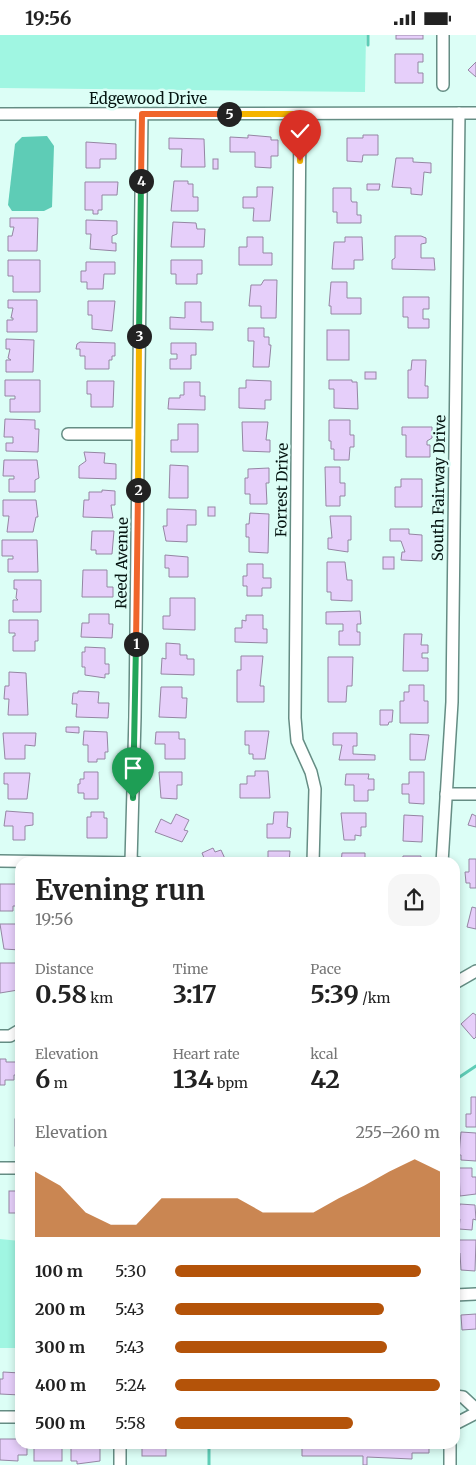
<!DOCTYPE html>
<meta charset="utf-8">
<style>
:root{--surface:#fff;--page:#f6f6f6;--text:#222;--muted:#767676;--accent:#b45309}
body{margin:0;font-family:Merriweather,serif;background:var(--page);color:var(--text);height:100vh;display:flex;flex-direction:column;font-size:19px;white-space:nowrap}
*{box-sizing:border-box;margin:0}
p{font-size:16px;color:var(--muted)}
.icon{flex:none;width:28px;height:28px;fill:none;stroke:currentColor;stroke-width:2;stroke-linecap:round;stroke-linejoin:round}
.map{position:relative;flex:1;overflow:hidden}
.sheet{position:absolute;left:15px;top:822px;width:445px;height:592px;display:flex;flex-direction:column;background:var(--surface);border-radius:15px;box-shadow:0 2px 8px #0003}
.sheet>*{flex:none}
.pin{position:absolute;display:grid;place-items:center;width:42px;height:42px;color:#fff;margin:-51px -21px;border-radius:50% 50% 50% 0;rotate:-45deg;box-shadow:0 0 5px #0007}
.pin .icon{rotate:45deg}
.km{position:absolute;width:25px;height:25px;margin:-12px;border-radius:50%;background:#222;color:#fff;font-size:14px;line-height:25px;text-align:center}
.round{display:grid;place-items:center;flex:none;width:52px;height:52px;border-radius:15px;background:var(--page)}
.summary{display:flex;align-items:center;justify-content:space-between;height:85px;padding:0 20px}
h1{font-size:28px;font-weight:700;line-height:38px}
.stats{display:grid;grid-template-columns:repeat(3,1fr);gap:8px;height:85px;padding:5px 20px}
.stats div{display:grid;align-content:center}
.stats b{font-size:25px;font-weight:700}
.stats small{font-size:14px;font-weight:400}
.stats p{font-size:14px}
.chart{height:140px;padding:10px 20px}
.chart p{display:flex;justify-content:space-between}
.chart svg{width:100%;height:90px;margin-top:5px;fill:var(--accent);opacity:.7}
ul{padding:0 20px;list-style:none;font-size:16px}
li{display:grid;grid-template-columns:80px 60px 1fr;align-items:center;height:38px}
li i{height:12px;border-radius:6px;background:var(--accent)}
.status{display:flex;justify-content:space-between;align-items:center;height:35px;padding:0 25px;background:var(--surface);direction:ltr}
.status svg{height:14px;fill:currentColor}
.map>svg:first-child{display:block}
</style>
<div class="status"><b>19:56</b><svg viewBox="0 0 49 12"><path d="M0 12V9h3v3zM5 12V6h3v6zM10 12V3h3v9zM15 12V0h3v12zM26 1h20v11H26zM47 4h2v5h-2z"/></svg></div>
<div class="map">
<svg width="476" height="1430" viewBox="0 0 476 1430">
<rect width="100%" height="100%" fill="#dcfef6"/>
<g fill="#a0f6e2">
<polygon points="0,0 366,0 365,57 0,53"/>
<polygon points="0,1204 20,1206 20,1313 0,1313"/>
</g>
<polygon fill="#5eccb6" points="47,101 54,111 52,172 44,176 12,176 8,170 15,109 22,102"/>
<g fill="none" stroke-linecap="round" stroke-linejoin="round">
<g stroke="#5eccb6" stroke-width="3">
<polyline points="368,10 368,0"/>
<polyline points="455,1045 476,1031"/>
<polyline points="209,1410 209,1430"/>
</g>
</g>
<g fill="#e6cffa" stroke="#9586a3">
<rect x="396" y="0" width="27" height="4"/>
<polygon points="395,19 423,19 423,27 418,27 418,38 423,38 423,48 395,48"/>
<polygon points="476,27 476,42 468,35"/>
<polygon points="248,100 271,102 271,105 278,105 278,121 271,121 271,133 255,132 255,117 230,117 230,102 248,103"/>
<polygon points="363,100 378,100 378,120 363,120 362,127 347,126 347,103 363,103"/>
<polygon points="169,103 204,104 205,132 181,132 182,114 169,114"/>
<polygon points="86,107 116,109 116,124 100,124 100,133 86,133"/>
<polygon points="396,123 413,123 413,127 431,128 431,138 424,137 422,160 411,159 411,153 392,152"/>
<rect x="213" y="124" width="5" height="10"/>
<polygon points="174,146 188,146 188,149 193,149 193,162 198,162 198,176 171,176"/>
<polygon points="85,147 118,147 117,160 102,160 102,175 98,175 98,179 93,179 93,175 85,175"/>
<polygon points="367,149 380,149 379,155 367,155"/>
<polygon points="257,152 273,152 270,186 253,186 254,173 243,173 243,162 257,162"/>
<polygon points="333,153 351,153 351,165 352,167 357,167 357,180 361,180 361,188 337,188 337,177 333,177"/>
<polygon points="10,183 38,183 37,216 8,216 8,201 12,201 14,192 10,192"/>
<polygon points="86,185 117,186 117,199 112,201 112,208 116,208 116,216 90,214 91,199 86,199"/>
<polygon points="173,187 196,188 197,194 205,194 204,212 171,212"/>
<polygon points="395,201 421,201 426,203 426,208 421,209 421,223 434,223 435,235 392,234 392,225 395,223"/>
<polygon points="247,202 263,202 263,218 272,218 272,230 239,230 239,212 247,212"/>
<polygon points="345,202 362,202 363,225 354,225 354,234 332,234 334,207 345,207"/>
<polygon points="8,225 40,225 40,257 13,257 13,241 8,241"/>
<polygon points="171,225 202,225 202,239 197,239 197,249 176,249 176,239 171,239"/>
<polygon points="86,227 115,227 115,239 104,239 103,254 87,254 87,247 81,247 81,236 86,236"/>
<polygon points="264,245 277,245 276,283 261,283 261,271 249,271 251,250 261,250"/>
<polygon points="331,247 347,247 347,263 361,263 361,279 331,279 331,271 329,271"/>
<polygon points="403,262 429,262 429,274 423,274 423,284 429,284 429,293 408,293 408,282 403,282"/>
<polygon points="8,265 37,265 37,297 7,297 7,285 13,285 13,283 11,283 13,273 8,273"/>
<polygon points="88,266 115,266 112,296 92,294 92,280 88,280"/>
<polygon points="185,267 201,267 201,287 213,287 213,295 170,294 170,282 185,283"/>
<polygon points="248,293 264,293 264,302 269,302 269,310 271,310 269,332 253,332 254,306 248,306"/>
<rect x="327" y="295" width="22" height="30"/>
<polygon points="6,304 34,305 33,337 6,337 6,325 11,325 8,323 10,314 6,314"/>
<polygon points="80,307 115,308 115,321 112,321 112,325 109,325 109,334 85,334 85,321 80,321 80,314 76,314 77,309"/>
<polygon points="171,308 196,308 196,320 191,320 191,334 170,334 170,324 177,324 177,319 171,319"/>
<polygon points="412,325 426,325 425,351 428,351 428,363 408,363 408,335 411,335"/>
<rect x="365" y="337" width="11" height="7"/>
<polygon points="5,345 40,345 40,377 10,377 10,364 15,364 15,361 5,361"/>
<polygon points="246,345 271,346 271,365 265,365 265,374 239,373 239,353 246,353"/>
<polygon points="329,345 352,345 352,347 357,347 358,374 334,373 334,354 329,354"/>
<polygon points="87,346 114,346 113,372 91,372 91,359 87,359"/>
<polygon points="184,347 200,347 200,361 205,361 205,375 168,374 169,363 180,363 180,360 184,360"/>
<polygon points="5,384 35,385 35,394 39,394 38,417 6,416 6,408 13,408 13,402 4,402"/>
<polygon points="329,385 350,385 350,400 354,400 354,412 350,412 349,425 334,425 334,414 331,414 331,406 329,406"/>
<polygon points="242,387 268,387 266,405 270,405 270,417 243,416"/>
<polygon points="178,389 198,389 198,417 171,417 171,405 178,405"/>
<polygon points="402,392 432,392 432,403 427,406 427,410 430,410 430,422 406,422 406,400 402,400"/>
<polygon points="84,417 105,418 104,428 116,429 116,444 79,443 79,431 86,426"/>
<polygon points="4,425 37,425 39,443 35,445 35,457 9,457 9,444 14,444 14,441 3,441"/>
<polygon points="170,430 188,431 188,463 169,463"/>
<polygon points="325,432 340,432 340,448 345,448 345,461 340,461 340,471 326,471"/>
<polygon points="269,433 269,448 266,448 267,469 250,469 250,459 245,459 245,443 248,443 248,434"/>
<polygon points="401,444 422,444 422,472 395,472 395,452 401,452"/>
<polygon points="102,455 115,456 115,470 111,470 113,483 83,482 84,465 89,465 89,457 102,457"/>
<polygon points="3,465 36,465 38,482 36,482 33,497 7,497 9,481 3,481"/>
<rect x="208" y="472" width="7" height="9"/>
<polygon points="167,474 196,475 196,490 187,490 187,507 166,506 163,491 167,491"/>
<polygon points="250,478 269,479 268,518 249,517 249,502 246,502 246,489 249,489"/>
<polygon points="330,481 351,481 351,505 348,505 348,517 328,514 328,503 332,503"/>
<polygon points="390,494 409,494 409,499 422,500 422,526 401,525 402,517 405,517 401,506 390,506"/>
<polygon points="92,496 114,496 112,519 96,519 96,515 91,515"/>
<polygon points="2,505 37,505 38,537 8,537 8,524 13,524 13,521 2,521"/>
<polygon points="165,520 188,522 188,542 169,542 169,533 165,533"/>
<rect x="383" y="522" width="11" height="12"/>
<polygon points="327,527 345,527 347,545 352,545 352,566 331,565 331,557 327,557"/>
<polygon points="247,529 263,529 263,543 271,543 271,553 262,553 262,561 247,561 247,551 243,551 243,541 247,541"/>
<polygon points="83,535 107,535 107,552 113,552 113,562 82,562"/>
<polygon points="14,545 41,545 41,577 13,577 13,565 18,565 16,563 17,554 14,554"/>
<polygon points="170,563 195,563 195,595 163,594 163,581 170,581"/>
<polygon points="360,576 361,589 357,589 357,597 360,597 360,610 339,610 339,596 343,596 343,589 326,589 326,577"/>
<polygon points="89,579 109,579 109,589 113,589 112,603 81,602 82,588 89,588"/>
<polygon points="246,580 263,580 263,594 267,594 267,608 235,607 235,593 242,593 242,585 246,586"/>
<polygon points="9,585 38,585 38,606 35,606 35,616 13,616 13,601 15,601 15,598 9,598"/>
<polygon points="404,599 422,599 421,610 428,610 428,618 422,618 422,623 428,623 428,636 403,636"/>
<polygon points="166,608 180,609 180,620 187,620 187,624 194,624 194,640 161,639 162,623 166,624"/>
<polygon points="85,612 105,613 105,629 109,629 109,639 105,639 105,643 85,640 85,632 82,632 82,617 85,617"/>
<polygon points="241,621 263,621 260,651 264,651 264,667 237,667 237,635 241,635"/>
<polygon points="328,622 353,622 352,651 347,651 346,667 328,667"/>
<polygon points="9,637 26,638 28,680 8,680 9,664 4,664 5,651 9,651"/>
<polygon points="409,650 424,650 424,666 428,666 428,688 400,688 400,666 404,666 404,657 409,657"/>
<polygon points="161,652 182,652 182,663 187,663 186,683 159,682"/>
<polygon points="78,656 99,657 98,668 109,668 108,683 76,682 77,669 72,669 73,658 78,658"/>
<polygon points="380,675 393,675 392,687 389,687 388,690 380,690"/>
<polygon points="66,692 79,692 79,698 66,697"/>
<polygon points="84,696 107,697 108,717 105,717 105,724 97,724 97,727 88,727 88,710 83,710"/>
<polygon points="245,696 269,696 265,724 253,724 253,719 249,719 249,710 245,710"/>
<polygon points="156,697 179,697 179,704 185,704 185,724 165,724 165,709 155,709"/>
<polygon points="3,698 36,698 35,711 25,710 25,724 5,724"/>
<polygon points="333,698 357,698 357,711 353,711 353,719 375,720 375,725 339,725 342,710 333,710"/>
<polygon points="410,699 429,700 425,725 410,725"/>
<polygon points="255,736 268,736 270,763 240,763 240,749 247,749 247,741 255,741"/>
<polygon points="84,737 98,737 98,764 84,764 84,758 78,758 78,749 80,749 80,744 84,744"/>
<polygon points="159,737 182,737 182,750 177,750 177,764 161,763"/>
<polygon points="409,737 424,737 424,769 409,768 409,759 402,759 402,749 409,749"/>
<polygon points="4,738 30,738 27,764 8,764 8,749 4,749"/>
<polygon points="346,739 369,739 368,744 374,744 374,755 368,755 368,766 354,766 354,750 345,750"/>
<polygon points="6,776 33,778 33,790 25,791 25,805 13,805 13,791 4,791"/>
<polygon points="91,777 104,777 104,783 107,783 107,803 87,803 87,782 91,782"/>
<polygon points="274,777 288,777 287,792 291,793 290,803 267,803 267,789 273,789"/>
<polygon points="341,778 366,778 366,792 361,792 361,801 355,800 355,805 344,805"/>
<polygon points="176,779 189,785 184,795 188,796 182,807 155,797 161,784 171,789"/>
<polygon points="472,779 476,781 476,792 468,790"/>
<polygon points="404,780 423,781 422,807 403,806"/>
<polygon points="213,813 215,817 221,815 227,828 206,828 202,818"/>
<polygon points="268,816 290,816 289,828 261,828 268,827"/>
<polygon points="342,818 365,818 365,828 341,828"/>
<polygon points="403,821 421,821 421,828 402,828"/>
<polygon points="469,824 476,824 476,853 470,853 470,848 466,848 465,837 469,837"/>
<polygon points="0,849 20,849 20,871 13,871 13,876 0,876"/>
<polygon points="472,872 476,873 476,894 467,892"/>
<polygon points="0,889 20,889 20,915 4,914"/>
<polygon points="0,928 20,928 18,955 0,958"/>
<polygon points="473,978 476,980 476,1002 474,1004 461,989"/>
<polygon points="0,1024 6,1024 6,1027 20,1027 20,1040 14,1040 14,1045 5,1045 5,1050 0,1050"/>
<polygon points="471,1062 476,1062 476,1092 466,1092 466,1079 471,1079"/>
<rect x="15" y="1084" width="5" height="27"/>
<polygon points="461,1097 476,1098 476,1126 461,1125 461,1120 459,1120"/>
<polygon points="459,1133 472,1133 472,1142 476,1142 476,1159 460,1161"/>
<rect x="9" y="1156" width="11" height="22"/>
<polygon points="460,1169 475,1170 476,1185 473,1184 472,1195 459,1194 460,1184 457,1184"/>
<polygon points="455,1205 476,1205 475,1236 461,1235 460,1218 455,1218"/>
<polygon points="476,1279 476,1294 462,1295 461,1280"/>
<polygon points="3,1337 20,1338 20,1360 0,1359 0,1344 3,1344"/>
<polygon points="0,1404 20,1404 20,1410 27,1410 27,1420 18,1420 18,1426 0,1425"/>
<rect x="34" y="1410" width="28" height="16"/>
<polygon points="71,1410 100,1410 100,1426 77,1429 77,1426 71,1426"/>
<rect x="142" y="1410" width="24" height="11"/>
<polygon points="302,1410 429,1410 429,1418 412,1418 412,1424 367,1422 367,1430 363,1430 363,1421 302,1421"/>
</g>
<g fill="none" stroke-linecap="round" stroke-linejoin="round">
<g stroke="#658d84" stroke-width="14">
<g id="minor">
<polyline points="443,0 443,50"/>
<polyline points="0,79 476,78"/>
<polyline points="300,79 295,683 297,706 311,737 315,754 313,828"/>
<polyline points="68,399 138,399"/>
<polyline points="446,759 476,759"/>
<polyline points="0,826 138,828"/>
<polyline points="131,827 135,682 142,79"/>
<polyline points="442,828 452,667 459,78"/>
<polyline points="455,948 476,936"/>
<polyline points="0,1001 10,1001 20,995"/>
<polyline points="0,1133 20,1133"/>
<polyline points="455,1260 476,1259"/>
<polyline points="455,1361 463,1362 476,1374"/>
<polyline points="0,1382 20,1382"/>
<polyline points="455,1389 476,1378"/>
<polyline points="120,1410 120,1430"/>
<polyline points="450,1430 450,1410"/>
</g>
</g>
<use href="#minor" stroke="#fff" stroke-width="11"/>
</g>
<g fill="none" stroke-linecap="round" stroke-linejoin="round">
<g stroke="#fff" stroke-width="10">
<polyline id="split-1" points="133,763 136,609"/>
</g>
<g stroke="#fff" stroke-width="10">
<polyline id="split-2" points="136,609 138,455"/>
</g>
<g stroke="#fff" stroke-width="10">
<polyline id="split-3" points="138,455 139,301"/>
</g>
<g stroke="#fff" stroke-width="10">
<polyline id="split-4" points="139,301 141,146"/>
</g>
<g stroke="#fff" stroke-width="10">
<polyline id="split-5" points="141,146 142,79 229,79"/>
</g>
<g stroke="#fff" stroke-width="10">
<polyline id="split-6" points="229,79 300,79 300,126"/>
</g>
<use href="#split-1" stroke="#22a559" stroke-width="6"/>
<use href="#split-2" stroke="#f0652b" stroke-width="6"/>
<use href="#split-3" stroke="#f5b400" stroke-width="6"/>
<use href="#split-4" stroke="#22a559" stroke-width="6"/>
<use href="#split-5" stroke="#f0652b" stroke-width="6"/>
<use href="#split-6" stroke="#f5b400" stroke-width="6"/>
</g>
<g text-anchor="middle" stroke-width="5" stroke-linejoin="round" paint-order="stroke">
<g font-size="15" fill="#061512" stroke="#dcfef6">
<text x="148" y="69">Edgewood Drive</text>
<text transform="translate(439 453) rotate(-89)" y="5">South Fairway Drive</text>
<text transform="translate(282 455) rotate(-89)" y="5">Forrest Drive</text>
<text transform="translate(122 528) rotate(-89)" y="5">Reed Avenue</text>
</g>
</g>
</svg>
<div class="pin" style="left:133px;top:763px;background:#1e9e55"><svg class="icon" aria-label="arrive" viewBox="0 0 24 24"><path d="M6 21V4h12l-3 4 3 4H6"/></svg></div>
<div class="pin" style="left:300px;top:126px;background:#d93025"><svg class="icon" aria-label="check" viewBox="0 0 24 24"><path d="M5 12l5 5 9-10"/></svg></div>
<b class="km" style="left:136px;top:609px">1</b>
<b class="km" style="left:138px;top:455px">2</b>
<b class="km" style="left:139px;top:301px">3</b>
<b class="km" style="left:141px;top:146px">4</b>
<b class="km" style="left:229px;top:79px">5</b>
<section class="sheet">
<div class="summary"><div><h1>Evening run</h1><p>19:56</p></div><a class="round"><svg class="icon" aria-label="share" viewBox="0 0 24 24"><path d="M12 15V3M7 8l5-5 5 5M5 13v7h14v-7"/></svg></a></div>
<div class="stats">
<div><p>Distance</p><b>0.58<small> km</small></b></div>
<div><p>Time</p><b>3:17</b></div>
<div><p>Pace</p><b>5:39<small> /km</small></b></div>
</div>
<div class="stats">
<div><p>Elevation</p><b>6<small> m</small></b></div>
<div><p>Heart rate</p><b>134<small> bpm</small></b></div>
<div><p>kcal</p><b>42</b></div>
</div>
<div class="chart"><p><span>Elevation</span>255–260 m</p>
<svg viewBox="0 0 160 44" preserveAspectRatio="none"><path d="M0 44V12L10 19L20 32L30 38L40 38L50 25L60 25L70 25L80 25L90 32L100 32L110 32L120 25L130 19L140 12L150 6L160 12V44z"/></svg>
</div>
<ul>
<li><b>100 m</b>5:30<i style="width:93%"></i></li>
<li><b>200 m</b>5:43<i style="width:79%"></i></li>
<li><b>300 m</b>5:43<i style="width:80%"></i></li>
<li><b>400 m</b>5:24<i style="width:100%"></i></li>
<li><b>500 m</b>5:58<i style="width:67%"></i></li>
</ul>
</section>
</div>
